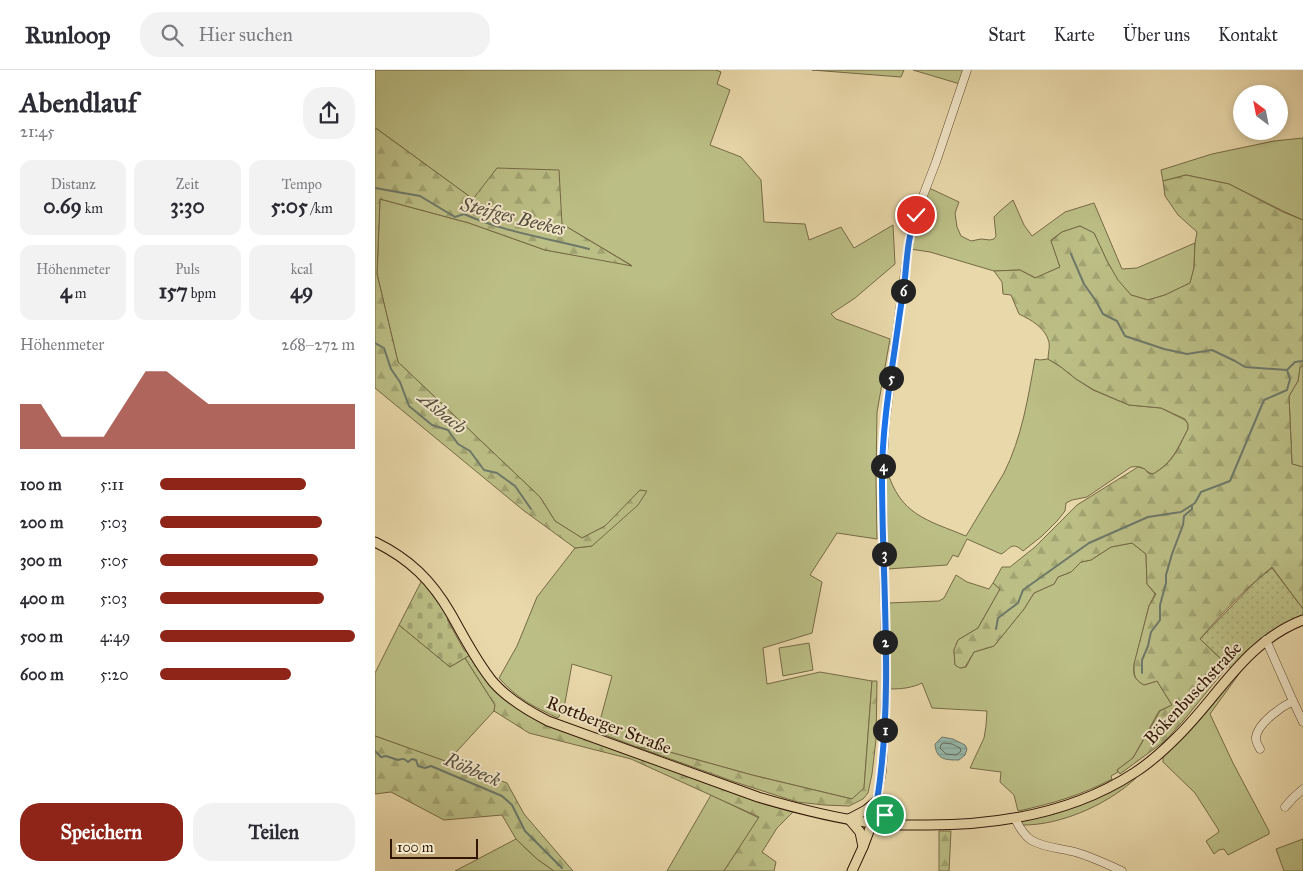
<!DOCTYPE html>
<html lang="de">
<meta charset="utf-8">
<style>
:root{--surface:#fff;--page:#f2f2f3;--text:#2b2b33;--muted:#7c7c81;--line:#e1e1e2;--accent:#8f2418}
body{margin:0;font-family:"IM FELL Great Primer",serif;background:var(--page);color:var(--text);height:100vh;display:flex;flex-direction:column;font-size:19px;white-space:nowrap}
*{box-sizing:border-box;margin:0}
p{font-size:16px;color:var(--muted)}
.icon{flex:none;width:28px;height:28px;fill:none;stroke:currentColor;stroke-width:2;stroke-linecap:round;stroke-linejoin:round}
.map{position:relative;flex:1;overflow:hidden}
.drawer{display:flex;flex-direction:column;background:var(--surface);width:375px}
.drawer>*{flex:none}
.needle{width:32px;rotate:328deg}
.fabs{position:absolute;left:858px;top:15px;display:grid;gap:10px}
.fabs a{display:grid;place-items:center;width:55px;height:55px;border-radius:50%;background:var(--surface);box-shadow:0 2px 8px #0003;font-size:25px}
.scale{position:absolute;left:15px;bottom:12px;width:88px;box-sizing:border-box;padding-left:5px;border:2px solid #311605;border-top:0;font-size:14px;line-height:18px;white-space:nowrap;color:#311605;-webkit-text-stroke:4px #f1e6c8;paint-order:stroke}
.pin{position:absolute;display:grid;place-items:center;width:42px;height:42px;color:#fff;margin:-21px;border:2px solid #fff;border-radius:50%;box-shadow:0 1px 5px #0007}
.km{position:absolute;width:25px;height:25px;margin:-12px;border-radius:50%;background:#222;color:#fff;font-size:14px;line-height:25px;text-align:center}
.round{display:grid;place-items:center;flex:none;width:52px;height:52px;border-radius:20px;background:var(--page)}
.head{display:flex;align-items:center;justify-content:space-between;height:85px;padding:0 20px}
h1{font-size:28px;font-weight:700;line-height:38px}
.stats{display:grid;grid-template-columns:repeat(3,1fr);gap:8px;height:85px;padding:5px 20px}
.stats div{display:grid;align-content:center;border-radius:12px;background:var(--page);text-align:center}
.stats b{font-size:21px;font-weight:700}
.stats small{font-size:14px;font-weight:400}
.stats p{font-size:14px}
.chart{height:140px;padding:10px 20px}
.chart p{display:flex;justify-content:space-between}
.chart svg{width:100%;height:90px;margin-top:5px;fill:var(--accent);opacity:.7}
.cta{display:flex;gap:10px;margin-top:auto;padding:10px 20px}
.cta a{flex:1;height:58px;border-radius:20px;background:var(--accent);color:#fff;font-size:20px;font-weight:700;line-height:58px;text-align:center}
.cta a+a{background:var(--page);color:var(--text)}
ul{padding:0 20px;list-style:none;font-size:16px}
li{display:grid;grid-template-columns:80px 60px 1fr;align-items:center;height:38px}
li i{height:12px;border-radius:6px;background:var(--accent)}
header{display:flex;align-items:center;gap:30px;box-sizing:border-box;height:70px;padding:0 25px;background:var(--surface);border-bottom:1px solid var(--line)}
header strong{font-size:24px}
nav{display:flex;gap:28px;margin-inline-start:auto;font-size:18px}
.search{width:350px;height:45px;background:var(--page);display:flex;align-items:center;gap:12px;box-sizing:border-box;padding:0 18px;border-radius:20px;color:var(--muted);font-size:19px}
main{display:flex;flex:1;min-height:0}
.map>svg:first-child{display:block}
</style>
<header>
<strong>Runloop</strong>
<div class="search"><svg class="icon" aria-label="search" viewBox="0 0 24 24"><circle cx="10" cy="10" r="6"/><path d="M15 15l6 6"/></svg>Hier suchen</div>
<nav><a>Start</a><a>Karte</a><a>Über uns</a><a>Kontakt</a></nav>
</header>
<main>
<section class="drawer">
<div class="head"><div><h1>Abendlauf</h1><p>21:45</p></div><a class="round"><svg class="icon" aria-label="share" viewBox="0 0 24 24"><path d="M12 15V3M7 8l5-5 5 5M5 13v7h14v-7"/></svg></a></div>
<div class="stats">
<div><p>Distanz</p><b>0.69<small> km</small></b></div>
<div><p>Zeit</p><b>3:30</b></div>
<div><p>Tempo</p><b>5:05<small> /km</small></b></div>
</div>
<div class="stats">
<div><p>Höhenmeter</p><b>4<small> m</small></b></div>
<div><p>Puls</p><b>157<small> bpm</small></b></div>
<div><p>kcal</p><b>49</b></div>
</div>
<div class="chart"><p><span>Höhenmeter</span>268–272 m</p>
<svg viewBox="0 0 160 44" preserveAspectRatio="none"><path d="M0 44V22L10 22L20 38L30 38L40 38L50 22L60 6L70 6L80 14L90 22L100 22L110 22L120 22L130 22L140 22L150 22L160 22V44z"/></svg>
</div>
<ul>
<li><b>100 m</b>5:11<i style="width:75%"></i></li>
<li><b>200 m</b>5:03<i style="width:83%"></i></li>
<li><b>300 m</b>5:05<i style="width:81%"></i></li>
<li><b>400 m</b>5:03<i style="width:84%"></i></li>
<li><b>500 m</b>4:49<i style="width:100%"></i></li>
<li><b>600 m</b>5:20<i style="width:67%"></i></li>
</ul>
<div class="cta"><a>Speichern</a><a>Teilen</a></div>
</section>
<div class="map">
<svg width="928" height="801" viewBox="0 0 928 801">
<defs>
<pattern id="forest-firs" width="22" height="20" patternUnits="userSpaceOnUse" patternTransform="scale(1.25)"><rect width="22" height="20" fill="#bbbe85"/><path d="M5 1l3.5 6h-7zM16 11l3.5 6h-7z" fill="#a1a371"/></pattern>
<pattern id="cemetery-stones" width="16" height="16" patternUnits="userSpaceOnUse" patternTransform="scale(1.25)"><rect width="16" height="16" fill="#bbbe85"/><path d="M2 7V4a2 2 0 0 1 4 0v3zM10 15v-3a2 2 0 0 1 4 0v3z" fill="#a1a371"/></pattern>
<pattern id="garden-dots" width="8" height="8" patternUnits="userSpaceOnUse" patternTransform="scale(1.25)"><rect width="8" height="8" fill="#bbbe85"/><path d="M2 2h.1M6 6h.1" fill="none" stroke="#a1a371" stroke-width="1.8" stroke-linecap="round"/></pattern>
<pattern id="water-rules" width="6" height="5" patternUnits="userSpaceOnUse" patternTransform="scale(1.25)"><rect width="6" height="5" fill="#97b9ac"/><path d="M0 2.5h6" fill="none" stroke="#839e92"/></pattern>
</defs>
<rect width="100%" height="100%" fill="#e9d8aa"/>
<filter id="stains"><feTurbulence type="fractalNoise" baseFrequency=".004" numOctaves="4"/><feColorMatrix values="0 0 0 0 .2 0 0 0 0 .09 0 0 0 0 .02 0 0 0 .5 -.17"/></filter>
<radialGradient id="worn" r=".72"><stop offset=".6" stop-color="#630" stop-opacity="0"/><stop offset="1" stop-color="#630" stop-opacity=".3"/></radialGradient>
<g fill="#bbbe85" stroke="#766a45">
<path d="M0 0H341L346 2 342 14 355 20 335 75 366 87 386 110 389 152 430 154 434 170 466 157 479 178 518 155 520 194 480 228 456 244 461 249 515 269 502 342 501 410 502 469 462 463 435 505 447 512 437 563 388 578 392 614 445 602 497 611 489 719 477 729 377 705 298 683 262 677 222 662 237 606 197 594 189 638 183 648C157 636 143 629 124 608L142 576 162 527 200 478 217 476 265 421 230 456 207 468 180 451 165 427 23 292 2 204 5 129 94 153 170 180 256 195 187 154 98 129 2 59H0Z"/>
<polygon points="437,0 529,0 526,7"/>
<polygon points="538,0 590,0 585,14"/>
<polygon points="928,68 928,150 908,141 854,114 811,105 788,111 786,100 837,84 899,71"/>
<polygon points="554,118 584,132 580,143 582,157 586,166 596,171 606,169 615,170 619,169 621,166 619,147 625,141 638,130 649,155 657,166 690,142 719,133 747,199 762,198 820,173 819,198 815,213 790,225 773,230 756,225 743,211 732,191 719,163 705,156 687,162 676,170 685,197 661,208 645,200 619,201 555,182 535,179 536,169"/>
<path d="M660 289 665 290 673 289 686 297 701 309 718 320 754 335 786 338 810 350 813 354V359C802 379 798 392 778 404 767 401 771 395 756 397L712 427 697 430 691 433 690 441 682 451 667 466 648 481C636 470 635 480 626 484L592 469 583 487 578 485 572 495 512 499 510 399 512 400C525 445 552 450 591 466L629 403C647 367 653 328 660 289Z"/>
<polygon points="928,296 928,397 927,397 917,394 914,326 923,311 925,297"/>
<path d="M757 473 771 484 772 514 780 524 774 536 759 595C758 606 759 609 769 615L782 611 797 635 784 641 758 688 742 700 743 702 736 706 737 709C707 725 676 734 643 741L639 725 625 712 626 702 595 698 609 668 611 656 612 641 557 638 547 613C537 618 526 619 515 619L513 533 564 531 569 528 581 505 592 512 614 519 618 513 625 519 603 558 583 570 579 580 580 595 586 598 591 597 599 582 619 576 649 539 659 523 679 514 683 507 696 502 706 492 716 490 736 477Z"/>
<polygon points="24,555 75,597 90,588 120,635 119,641 72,692 0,666 0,603"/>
<polygon points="434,573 438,600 408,606 404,578"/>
<polygon points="862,603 864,604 835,644 858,693 894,761 894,764 853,785 849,779 844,780 839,784 831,771 844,762 843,759 820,723 788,692 788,685"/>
<path d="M767 702C739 732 687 756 646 755L647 751 679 744 714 731Z"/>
<polygon points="336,725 384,748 349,801 292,801"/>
<polygon points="141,769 162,789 179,801 80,801"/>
<polygon points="928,769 928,801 909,801 901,779"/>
</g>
<g fill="url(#forest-firs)" stroke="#766a45">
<polygon points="0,59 2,59 98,129 122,98 184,100 187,154 257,196 170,180 94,153 5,129 2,204 23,292 165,427 180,451 207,468 230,456 265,420 272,421 263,435 217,476 200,478 148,440 0,318"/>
<path d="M811 105 854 114 908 142 928 150V296L925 297 923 311 914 326 917 394 928 397V539L897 497C870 519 847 543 825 569L853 596 808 651 791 670 745 704 742 700 758 688 785 641 797 635 782 611 769 615C759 609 759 606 759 594L774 536 781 524 772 514 771 484 757 473 736 477 716 490 706 492 696 502 683 507 679 514 659 523 649 539 619 576 599 582 590 597 585 598 580 595 579 580 583 570 603 558 625 519 618 513 627 497H635L660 477 702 435 763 397 770 399 773 403 778 404C799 392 802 380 813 359V354L810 349 786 338 754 335 719 320 701 309 686 297 673 289C673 284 675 277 674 272 670 257 656 250 644 244L636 225 628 224 627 212 619 201 645 200 660 208 685 197 676 171 687 162 705 156 719 163 732 191 743 210 756 225 773 230 790 225 815 213 819 198 820 173 822 162 803 145 790 126 788 111Z"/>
<polygon points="95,585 141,636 360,723 418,742 402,758 387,782 401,792 399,801 349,801 384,747 256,689 154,663 119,641 120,635 90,588"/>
<polygon points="497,611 502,611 501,670 497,704 493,723 488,729 474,736 449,735 422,732 360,712 262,677 298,683 377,705 477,729 489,718"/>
<polygon points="0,666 132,713 149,744 198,801 179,801 162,789 141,769 127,745 69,750 16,722 0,724"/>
<polygon points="564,761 576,761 574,801 564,801"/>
</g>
<polygon fill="url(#cemetery-stones)" stroke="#766a45" points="47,510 72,543 73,551 89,580 95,585 75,597 24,555"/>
<polygon fill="url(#garden-dots)" stroke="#766a45" points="897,498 928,539 928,546 895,563 883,573 857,599 825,569 881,511"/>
<path fill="url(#water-rules)" stroke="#6e7869" d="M567 667 578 669 590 675 592 679 590 685 584 690C571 690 561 690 560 674Z"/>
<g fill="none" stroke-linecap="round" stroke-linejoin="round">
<polygon stroke="#646858" stroke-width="1" points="569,673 577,674 585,678 586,681 581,685 571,684 565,678 566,675"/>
<g stroke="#6e7869" stroke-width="2">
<path d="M0 118 45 126 80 147 89 144C129 162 172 168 214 179"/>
<polyline points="696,184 709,214 721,231 728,244 742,251 750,266 789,279 812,284 837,280 860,291 870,297 912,300 920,292 928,291"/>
<polyline points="0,273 9,278 16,299 25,312 34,336 57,355 73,360 83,374 95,381 109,400 122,403 140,416 156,439"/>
<polyline points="621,559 623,548 643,533 648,520 714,473 773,447 806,442 820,433 826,422 855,411 889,330 912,320 915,309 912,300"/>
<polyline points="767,603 767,590 773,576 776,562 785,550 785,535 791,513 791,505 797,484 808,455 809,446 817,439 817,436"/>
<path d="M0 681 6 687 11 686 23 690C28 688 30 689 33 692L37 689 41 690 43 696 50 698 56 696 127 726 137 735 150 761 187 798"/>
</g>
<g stroke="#5f462e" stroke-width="9">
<g id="minor">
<polyline points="918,631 928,652"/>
<path d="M885 679C883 675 880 672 881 667 883 653 906 637 918 631L891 570"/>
<polyline points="910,737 918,728 928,719"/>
<path d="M640 749C644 756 648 765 656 770 669 778 686 778 700 782 717 787 732 794 747 801"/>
<polyline points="497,753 507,702 509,671 511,612 507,405 510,356 519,282 536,157 561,92 592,0"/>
</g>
</g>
<g stroke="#311605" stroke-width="11">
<g id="major">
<path d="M0 472C35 489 57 511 76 544 89 567 101 591 118 612 133 629 153 641 173 651L383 727C420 738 458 748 497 753 515 756 534 755 553 755 625 755 698 743 759 703 775 693 789 680 802 667 844 626 870 572 928 550"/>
<polyline points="474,749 491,740 502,731 510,745 523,754"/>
<polyline points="474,749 485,762 488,777"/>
<polyline points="477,801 488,777 497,753"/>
</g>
</g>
<use href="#minor" stroke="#f1e6c8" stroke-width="8"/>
<use href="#major" stroke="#e9d8aa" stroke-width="9"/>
</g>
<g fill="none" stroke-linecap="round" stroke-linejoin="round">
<g stroke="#fff" stroke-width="10">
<path id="route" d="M510 745 502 731C519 624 507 515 507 407 507 354 517 301 524 249 526 236 528 222 530 208 532 187 533 166 541 145"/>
</g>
<use href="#route" stroke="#1a73e8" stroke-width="6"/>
</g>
<g text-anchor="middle" stroke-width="4" stroke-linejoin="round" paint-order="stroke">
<g font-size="18" fill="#311605" stroke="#f1e6c8">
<text transform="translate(818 623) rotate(-47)" y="6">Bökenbuschstraße</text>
<text transform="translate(234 655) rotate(21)" y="6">Rottberger Straße</text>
</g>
<g font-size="19" font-style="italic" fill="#554f3f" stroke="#f1e6c8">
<text transform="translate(138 146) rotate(14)" y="7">Steifges Beekes</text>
<text transform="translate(68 342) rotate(39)" y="7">Asbach</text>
<text transform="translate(98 699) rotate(23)" y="7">Röbbeck</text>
</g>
</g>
<rect width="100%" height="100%" filter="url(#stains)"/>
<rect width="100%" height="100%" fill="url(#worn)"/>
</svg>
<div class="fabs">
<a><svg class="needle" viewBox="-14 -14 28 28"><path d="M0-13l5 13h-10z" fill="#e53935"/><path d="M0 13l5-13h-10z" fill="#7c7c81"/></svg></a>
</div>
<div class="scale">100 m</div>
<div class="pin" style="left:510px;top:745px;background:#1e9e55"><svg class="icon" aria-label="arrive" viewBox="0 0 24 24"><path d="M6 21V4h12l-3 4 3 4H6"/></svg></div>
<div class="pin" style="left:541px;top:145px;background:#d93025"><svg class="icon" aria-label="check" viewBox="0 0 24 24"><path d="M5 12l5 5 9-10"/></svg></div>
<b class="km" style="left:510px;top:660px">1</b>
<b class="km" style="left:510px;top:572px">2</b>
<b class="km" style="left:509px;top:484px">3</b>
<b class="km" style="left:508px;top:396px">4</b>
<b class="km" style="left:516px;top:308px">5</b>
<b class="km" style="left:528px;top:221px">6</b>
</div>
</main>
